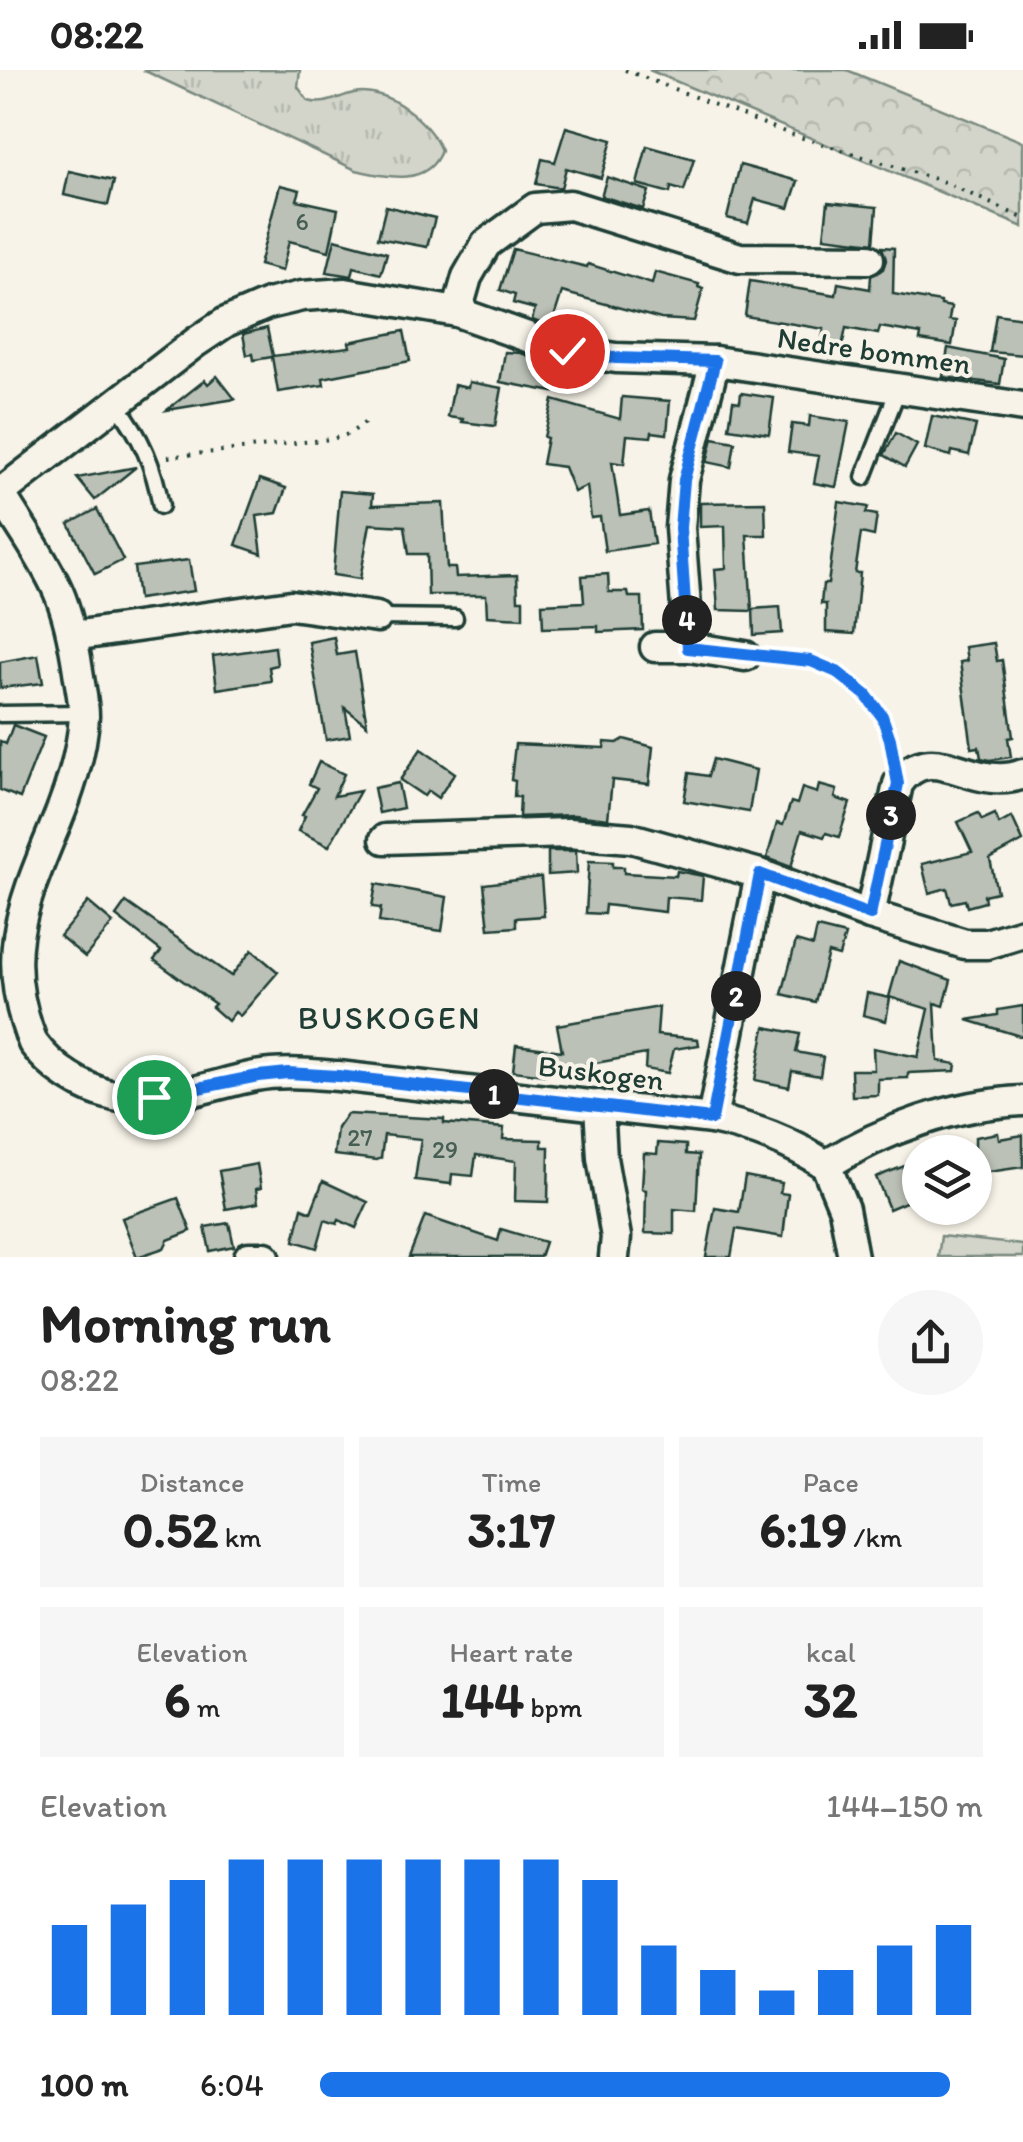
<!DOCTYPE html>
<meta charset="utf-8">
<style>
:root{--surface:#fff;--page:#f6f6f6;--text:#222;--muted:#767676;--accent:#1a73e8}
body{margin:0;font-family:Itim,sans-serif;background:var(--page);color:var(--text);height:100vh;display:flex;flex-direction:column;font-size:38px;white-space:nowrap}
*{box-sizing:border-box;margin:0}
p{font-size:32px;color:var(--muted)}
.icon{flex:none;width:55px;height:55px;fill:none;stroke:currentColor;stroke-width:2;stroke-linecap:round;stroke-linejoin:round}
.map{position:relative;height:1187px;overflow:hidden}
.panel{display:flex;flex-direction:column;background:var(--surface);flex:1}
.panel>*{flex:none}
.buttons{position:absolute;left:902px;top:1065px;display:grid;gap:20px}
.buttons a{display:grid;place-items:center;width:90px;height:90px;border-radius:50%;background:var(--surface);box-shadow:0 2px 8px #0004;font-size:50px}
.pin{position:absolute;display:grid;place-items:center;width:85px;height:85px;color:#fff;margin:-42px;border:5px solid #fff;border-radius:50%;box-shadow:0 2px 10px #0007}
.km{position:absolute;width:50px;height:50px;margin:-25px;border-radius:50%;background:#222;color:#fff;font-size:28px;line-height:50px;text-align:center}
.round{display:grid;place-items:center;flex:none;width:105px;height:105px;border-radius:52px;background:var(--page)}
.overview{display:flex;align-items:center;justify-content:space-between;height:170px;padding:0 40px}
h1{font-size:55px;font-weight:800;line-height:75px}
.stats{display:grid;grid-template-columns:repeat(3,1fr);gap:15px;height:170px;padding:10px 40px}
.stats div{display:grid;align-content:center;border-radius:0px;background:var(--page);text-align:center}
.stats b{font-size:50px;font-weight:800}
.stats small{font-size:28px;font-weight:400}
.stats p{font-size:28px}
.chart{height:280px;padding:20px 40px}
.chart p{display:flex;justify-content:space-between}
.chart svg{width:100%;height:180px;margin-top:10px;stroke:var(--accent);stroke-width:6}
ul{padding:0 40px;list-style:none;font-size:32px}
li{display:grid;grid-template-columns:160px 120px 1fr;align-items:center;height:75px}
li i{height:25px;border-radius:12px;background:var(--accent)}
.status{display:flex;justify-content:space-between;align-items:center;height:70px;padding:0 50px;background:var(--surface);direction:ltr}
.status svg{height:28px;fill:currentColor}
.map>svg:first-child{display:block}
</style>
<div class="status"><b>08:22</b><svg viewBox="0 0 49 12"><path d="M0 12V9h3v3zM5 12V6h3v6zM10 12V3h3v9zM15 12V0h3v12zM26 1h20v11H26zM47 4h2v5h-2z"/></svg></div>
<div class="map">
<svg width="1023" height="1187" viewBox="0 0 1023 1187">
<defs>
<pattern id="grass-tufts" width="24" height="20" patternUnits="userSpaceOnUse" patternTransform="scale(2.5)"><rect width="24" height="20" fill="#d3d5ca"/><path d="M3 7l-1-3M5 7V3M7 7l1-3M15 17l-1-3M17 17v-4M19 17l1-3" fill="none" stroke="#b5b8ae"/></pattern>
<pattern id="forest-crowns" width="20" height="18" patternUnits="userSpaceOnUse" patternTransform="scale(2.5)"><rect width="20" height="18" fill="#d3d5ca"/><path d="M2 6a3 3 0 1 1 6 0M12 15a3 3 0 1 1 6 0" fill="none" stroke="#b5b8ae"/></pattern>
</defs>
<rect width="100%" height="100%" fill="#f7f3e8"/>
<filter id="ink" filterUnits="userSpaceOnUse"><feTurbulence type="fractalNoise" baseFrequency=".01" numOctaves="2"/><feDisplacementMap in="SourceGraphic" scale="20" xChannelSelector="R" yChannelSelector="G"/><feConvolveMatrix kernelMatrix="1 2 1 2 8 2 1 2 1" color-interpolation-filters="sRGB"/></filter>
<g filter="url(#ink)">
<path fill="url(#grass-tufts)" stroke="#79897f" stroke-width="2.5" d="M143 0H300L298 17 308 31C327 36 336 27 354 23 386 16 431 52 441 81 427 117 387 107 356 100Z"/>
<polygon fill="url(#forest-crowns)" stroke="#79897f" stroke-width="2.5" points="649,0 847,0 1023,72 1023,157"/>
<polygon fill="#d3d5ca" stroke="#79897f" stroke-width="2.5" points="941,1166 1023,1175 1023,1187 938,1187"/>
<g fill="#bbc1b6" stroke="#1f3d34" stroke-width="2.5">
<polygon points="566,57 612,70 601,108 566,98 561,118 536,114 542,89 555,92"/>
<polygon points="647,76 694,89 684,121 671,117 670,123 637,114"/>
<polygon points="740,95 798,111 789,138 755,129 748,153 727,148"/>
<polygon points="69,101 114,111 108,135 64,125"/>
<polygon points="607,107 649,121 643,139 601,126"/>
<polygon points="280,115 300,120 297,130 338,139 329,181 289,171 282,201 259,195"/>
<polygon points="828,132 877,137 874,173 824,167"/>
<polygon points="386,136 435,148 427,177 378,168"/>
<polygon points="335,169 387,183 381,204 354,197 352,206 327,202"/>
<polygon points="882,177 894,178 893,224 941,232 941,235 951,237 949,250 956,251 952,275 920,270 921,264 880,257 878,264 846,258 841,282 820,278 824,259 745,246 750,211 836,225 838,213 870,219 871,206 883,199 886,190"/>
<polygon points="513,179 587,197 588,194 652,214 655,202 699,214 698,217 703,219 694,251 661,249 562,222 551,257 532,250 535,239 513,233 515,225 500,220"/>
<polygon points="996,244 1023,248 1023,285 990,282"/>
<polygon points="267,258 273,286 350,277 349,272 404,261 410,291 323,308 324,315 278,322 272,287 254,290 253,284 247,285 243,264"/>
<polygon points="948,278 1004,289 1000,314 943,307"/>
<polygon points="505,282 521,283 540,290 539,294 559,298 554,322 500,312"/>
<polygon points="217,306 235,329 167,340 205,310 208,314"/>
<polygon points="469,312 502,318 495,356 462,352 463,349 448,347 454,315 468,318"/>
<polygon points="741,323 774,328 769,364 729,358 733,331 740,332"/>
<polygon points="622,327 670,331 667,364 652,362 651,367 627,365 624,394 612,392 620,445 649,441 654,474 605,481 600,447 591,448 587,416 574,422 564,397 542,394 547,368 544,367 553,330 620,349"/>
<polygon points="810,346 849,352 836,417 814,413 819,386 788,382 792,354 809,356"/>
<polygon points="932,346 976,355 969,385 952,381 951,386 925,379"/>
<polygon points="896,363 917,375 905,397 884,385"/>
<polygon points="713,368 735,372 731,397 707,392"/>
<polygon points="136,397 95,430 77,408"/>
<polygon points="260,409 286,418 277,443 257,446 262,484 236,475"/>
<polygon points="340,421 373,424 372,435 443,433 447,498 455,498 456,507 517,505 518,530 523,530 523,548 487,546 486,525 428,525 427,484 409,484 405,456 370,454 360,509 333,505"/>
<polygon points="765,432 766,465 747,465 752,541 718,540 715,499 726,498 725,456 700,457 700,433"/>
<polygon points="839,432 868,437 866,443 877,445 874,466 861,463 855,503 860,503 854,564 826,562 826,534 821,534 823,514 828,514"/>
<polygon points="97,439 123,490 95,504 69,454"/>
<polygon points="189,490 194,521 138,529 134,497"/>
<polygon points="608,504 609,522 628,522 629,527 642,527 643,560 598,562 598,556 543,558 542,534 584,532 582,506"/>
<polygon points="780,537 782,563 754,565 753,539"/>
<polygon points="334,567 337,585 355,582 367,655 345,638 350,666 326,670 309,572"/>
<polygon points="994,573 997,591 1002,590 1013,667 1008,668 1011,687 990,690 981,688 979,677 972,678 960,592 967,591 965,577"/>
<polygon points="275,577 277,595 269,597 271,611 217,619 213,586"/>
<polygon points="38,585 43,613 0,618 0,592"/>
<polygon points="13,655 44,667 20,728 0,720 0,671 6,674"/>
<polygon points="624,669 653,677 649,714 612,710 608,749 574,745 519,747 520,727 514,727 515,711 511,710 515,674 604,678 605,672 617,673"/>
<polygon points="421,679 455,703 438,728 428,721 424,726 400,710"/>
<polygon points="713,689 756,700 749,742 684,731 689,703 708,706"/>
<polygon points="319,692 344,704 334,726 360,721 329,776 298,761 305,746 302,745 317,718 309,714"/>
<polygon points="398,713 403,738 379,743 374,718"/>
<polygon points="819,715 837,720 835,728 850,733 839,767 826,763 824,767 802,760 791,797 767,788 777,753 783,755 791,732 797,734 802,718 817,723"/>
<polygon points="978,743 982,750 995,744 999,754 1012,747 1023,771 990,789 997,822 984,825 985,832 967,837 965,830 951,833 947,818 929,823 922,794 972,782 958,752"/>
<polygon points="548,781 576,781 577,803 548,805"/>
<polygon points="589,791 613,792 613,797 624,797 624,803 676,806 677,801 703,806 701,830 666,827 665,842 605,835 604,844 586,843"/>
<polygon points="541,807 544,846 516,848 516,857 489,859 484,814"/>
<polygon points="376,814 447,827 442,861 379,852 381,838 372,837"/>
<polygon points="88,832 113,853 85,887 60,866"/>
<polygon points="126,832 231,906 252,880 278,902 240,946 235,942 228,951 212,937 215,934 154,890 161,881 116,846"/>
<polygon points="817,858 845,865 839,886 828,883 815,932 782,924 796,871 813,876"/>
<polygon points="899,891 951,910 944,936 935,933 938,991 956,994 955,1001 908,1003 908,1008 878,1009 878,1025 852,1026 851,1000 874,1000 873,978 918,987 929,939 889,927"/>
<polygon points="867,923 890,928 886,951 863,945"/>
<polygon points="1023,936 1023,967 967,950 998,945 998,940"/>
<polygon points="659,937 657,965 698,969 699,975 674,979 668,1003 645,999 646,984 545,1002 545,1005 513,1001 516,975 562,981 557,955"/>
<polygon points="765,957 800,964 796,982 823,987 820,1006 792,1001 789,1017 755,1010"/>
<polygon points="347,1044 444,1049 444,1053 504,1058 503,1069 542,1070 542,1077 549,1077 548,1132 515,1131 516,1091 476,1085 473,1106 452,1104 451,1114 415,1110 421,1069 384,1065 381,1088 377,1090 334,1085 337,1058"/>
<polygon points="998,1063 999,1069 1023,1065 1023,1097 975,1104 975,1067"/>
<polygon points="658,1073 686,1075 686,1084 699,1085 696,1141 674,1139 674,1164 645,1163 646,1120 642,1119 644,1083 657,1084"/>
<polygon points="920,1090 920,1126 889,1139 876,1107"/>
<polygon points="257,1094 261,1118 256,1119 258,1133 226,1139 219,1101"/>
<polygon points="745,1106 782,1113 780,1123 788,1124 783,1167 736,1159 731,1187 706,1187 715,1138 739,1142"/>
<polygon points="323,1111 368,1132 356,1158 339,1150 337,1154 325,1150 317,1178 294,1171 302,1138 311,1142"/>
<polygon points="178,1128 191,1161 168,1170 164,1178 137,1187 122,1148"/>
<polygon points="425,1146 498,1171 501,1159 545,1172 540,1187 409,1187"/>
<polygon points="229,1153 234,1176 210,1181 205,1157"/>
</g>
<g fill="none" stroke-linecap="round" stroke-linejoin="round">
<g stroke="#1f3d34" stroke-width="21">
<g id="lane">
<path d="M117 335C141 366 154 396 161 436"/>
<polyline points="864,407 899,317"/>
<polyline points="377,547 455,548"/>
<polyline points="0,644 84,643"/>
</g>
</g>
<g stroke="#1f3d34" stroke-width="35">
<g id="street">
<polyline points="457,242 467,207 486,174 535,138 570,135 740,188 869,189"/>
<path d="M0 423C19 455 43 487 58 521 69 546 74 574 78 601 80 616 84 632 84 646 82 686 68 726 52 763 20 840 0 891 33 973 52 999 83 1019 114 1026 160 1036 210 1015 255 1006 283 1001 311 1004 338 1006L712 1049C754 1058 789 1071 826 1095"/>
<polyline points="0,423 196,272 226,252 268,234 302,226 345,223 457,242 567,281 616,288 715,291 1023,337"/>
<polyline points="73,566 291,535 377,547"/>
<polyline points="655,577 689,577 745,586"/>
<polyline points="689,577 680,458 684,410 715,291"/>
<polyline points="385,769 568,763 631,768 760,804 870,845 965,874 987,874 1023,863"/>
<path d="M870 845 898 714C932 665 972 724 1023 704"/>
<polyline points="599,1035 602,1088 616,1167 614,1187"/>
<polyline points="712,1049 760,804"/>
<path d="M826 1095C884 1059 955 1034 1023 1031"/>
<polyline points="826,1095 844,1139 853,1187"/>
<polyline points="249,1187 265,1187"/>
</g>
</g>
<g stroke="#1f3d34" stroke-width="4" stroke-dasharray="2.5 8" stroke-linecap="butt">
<polyline points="625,0 790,64 944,112 1023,148"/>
<polyline points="168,387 332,369 349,364 370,349"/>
<path d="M767 588C780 589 794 589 807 591 853 598 886 641 893 684"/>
</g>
<use href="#lane" stroke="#f7f3e8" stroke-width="14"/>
<use href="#street" stroke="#f7f3e8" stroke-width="28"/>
</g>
</g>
<g fill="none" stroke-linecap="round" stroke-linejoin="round" filter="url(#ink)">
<g stroke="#fff" stroke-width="20">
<polyline id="route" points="154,1027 258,1006 288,1003 338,1006 712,1049 760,804 870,845 898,714 890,669 882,646 866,625 837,602 811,591 688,578 680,458 684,410 715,291 616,288 567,281"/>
</g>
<use href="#route" stroke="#1a73e8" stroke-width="12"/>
</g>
<g text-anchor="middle" stroke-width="8" stroke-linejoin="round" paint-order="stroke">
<g font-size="25" fill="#465e54">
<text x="302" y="160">6</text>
<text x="360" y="1076">27</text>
<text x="445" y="1088">29</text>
</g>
<g font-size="30" fill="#1f3d34" stroke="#f7f3e8">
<text transform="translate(874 281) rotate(8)" y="10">Nedre bommen</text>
<text transform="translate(601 1003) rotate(7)" y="10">Buskogen</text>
</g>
<g font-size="32" letter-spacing="2.5" fill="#1f3d34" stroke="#f7f3e8">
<text x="390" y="959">BUSKOGEN</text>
</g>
</g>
</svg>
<div class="buttons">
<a><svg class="icon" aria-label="layers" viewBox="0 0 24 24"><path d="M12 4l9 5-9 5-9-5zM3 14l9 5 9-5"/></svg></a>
</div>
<div class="pin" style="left:154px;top:1027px;background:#1e9e55"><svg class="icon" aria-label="arrive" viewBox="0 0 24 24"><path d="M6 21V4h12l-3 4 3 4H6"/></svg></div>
<div class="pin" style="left:567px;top:281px;background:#d93025"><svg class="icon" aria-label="check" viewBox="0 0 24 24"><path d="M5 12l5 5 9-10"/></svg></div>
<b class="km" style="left:494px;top:1024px">1</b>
<b class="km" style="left:736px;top:926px">2</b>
<b class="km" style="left:891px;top:745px">3</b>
<b class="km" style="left:687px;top:550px">4</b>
</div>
<section class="panel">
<div class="overview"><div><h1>Morning run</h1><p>08:22</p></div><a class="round"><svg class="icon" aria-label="share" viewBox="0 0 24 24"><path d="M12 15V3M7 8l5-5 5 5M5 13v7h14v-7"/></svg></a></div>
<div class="stats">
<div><p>Distance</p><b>0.52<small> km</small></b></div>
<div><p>Time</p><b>3:17</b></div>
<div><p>Pace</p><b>6:19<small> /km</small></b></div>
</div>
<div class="stats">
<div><p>Elevation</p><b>6<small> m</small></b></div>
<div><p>Heart rate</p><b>144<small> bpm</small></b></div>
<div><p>kcal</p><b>32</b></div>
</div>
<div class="chart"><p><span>Elevation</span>144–150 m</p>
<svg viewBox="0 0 160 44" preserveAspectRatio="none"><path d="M5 44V22M15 44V17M25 44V11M35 44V6M45 44V6M55 44V6M65 44V6M75 44V6M85 44V6M95 44V11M105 44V27M115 44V33M125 44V38M135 44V33M145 44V27M155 44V22"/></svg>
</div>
<ul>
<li><b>100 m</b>6:04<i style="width:95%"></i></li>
</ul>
</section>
